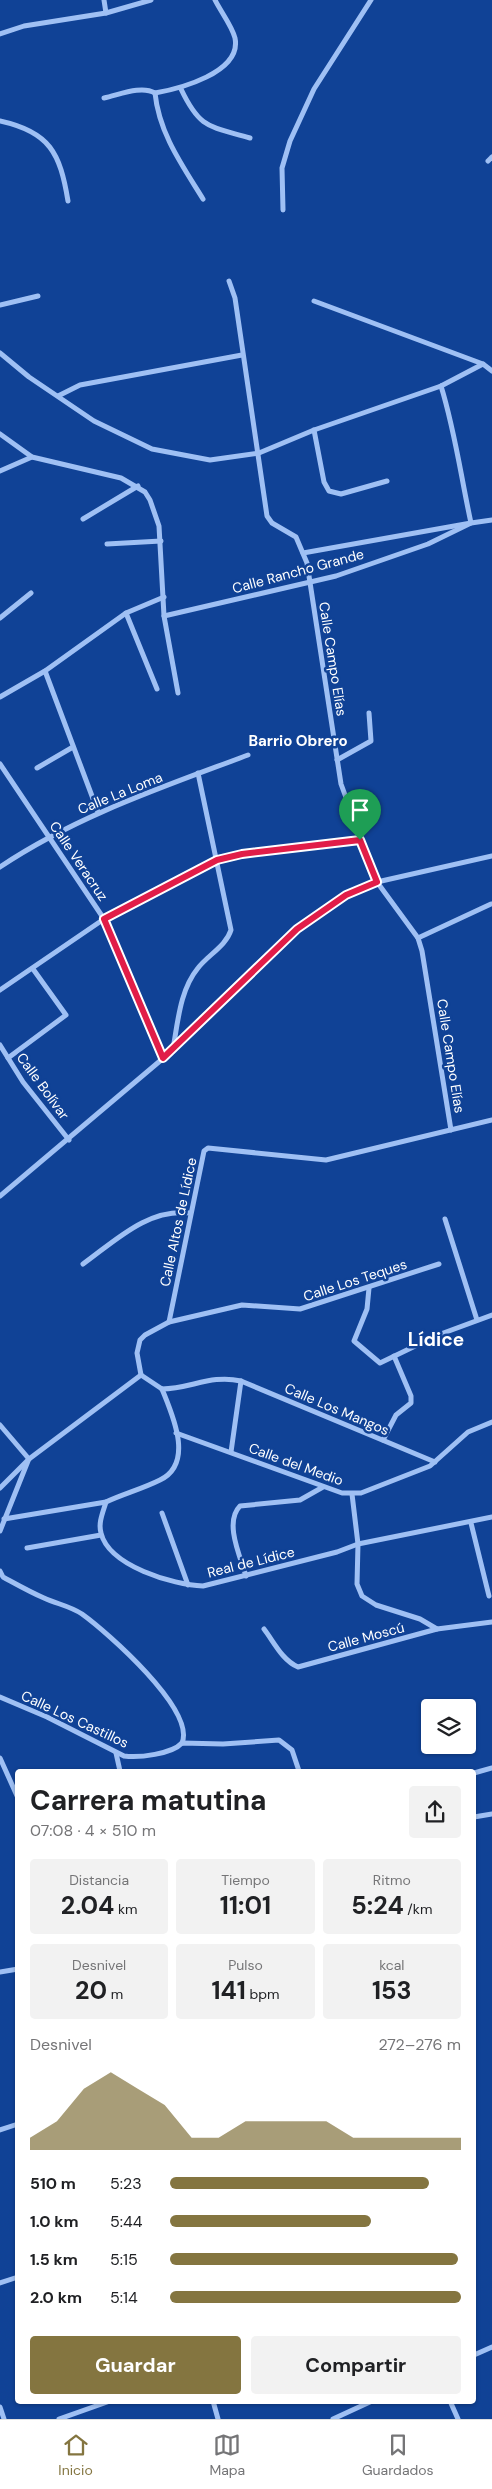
<!DOCTYPE html>
<html lang="es">
<meta charset="utf-8">
<style>
:root{--surface:#fff;--page:#f2f2f2;--text:#202124;--muted:#757577;--line:#e0e0e0;--accent:#847540}
body{margin:0;font-family:"DM Sans",sans-serif;background:var(--page);color:var(--text);height:100vh;display:flex;flex-direction:column;font-size:19px;white-space:nowrap}
*{box-sizing:border-box;margin:0}
p{font-size:16px;color:var(--muted)}
.icon{flex:none;width:28px;height:28px;fill:none;stroke:currentColor;stroke-width:2;stroke-linecap:round;stroke-linejoin:round}
.map{position:relative;flex:1;overflow:hidden}
.side{position:absolute;left:15px;top:1769px;width:461px;height:635px;display:flex;flex-direction:column;background:var(--surface);border-radius:5px;box-shadow:0 1px 4px #0004}
.side>*{flex:none}
.tools{position:absolute;left:421px;top:1699px;display:grid;gap:10px}
.tools a{display:grid;place-items:center;width:55px;height:55px;border-radius:5px;background:var(--surface);box-shadow:0 1px 4px #0004;font-size:25px}
.pin{position:absolute;display:grid;place-items:center;width:42px;height:42px;color:#fff;margin:-51px -21px;border-radius:50% 50% 50% 0;rotate:-45deg;box-shadow:0 0 5px #0007}
.pin .icon{rotate:45deg}
.round{display:grid;place-items:center;flex:none;width:52px;height:52px;border-radius:5px;background:var(--page)}
.overview{display:flex;align-items:center;justify-content:space-between;height:85px;padding:0 15px}
h1{font-size:28px;font-weight:700;line-height:38px}
.figures{display:grid;grid-template-columns:repeat(3,1fr);gap:8px;height:85px;padding:5px 15px}
.figures div{display:grid;align-content:center;border-radius:5px;background:var(--page);text-align:center}
.figures b{font-size:25px;font-weight:700}
.figures small{font-size:14px;font-weight:400}
.figures p{font-size:14px}
.chart{height:140px;padding:10px 15px}
.chart p{display:flex;justify-content:space-between}
.chart svg{width:100%;height:90px;margin-top:5px;fill:var(--accent);opacity:.7}
.primary-button{display:flex;gap:10px;margin-top:auto;padding:10px 15px}
.primary-button a{flex:1;height:58px;border-radius:5px;background:var(--accent);color:#fff;font-size:20px;font-weight:700;line-height:58px;text-align:center}
.primary-button a+a{background:var(--page);color:var(--text)}
ul{padding:0 15px;list-style:none;font-size:16px}
li{display:grid;grid-template-columns:80px 60px 1fr;align-items:center;height:38px}
li i{height:12px;border-radius:6px;background:var(--accent)}
.dock{display:flex;justify-content:space-around;align-items:center;height:70px;border-top:1px solid var(--line);background:var(--surface);font-size:14px;color:var(--muted)}
.dock a{display:grid;justify-items:center;gap:2px}
.dock .current{color:var(--accent)}
.map>svg:first-child{display:block}
</style>
<div class="map">
<svg width="492" height="2419" viewBox="0 0 492 2419">
<rect width="100%" height="100%" fill="#104296"/>
<g fill="none" stroke-linecap="round" stroke-linejoin="round">
<g stroke="#9fc0f4" stroke-width="5">
<polyline points="104,0 106,13"/>
<polyline points="0,34 24,26 106,13 151,0"/>
<path d="M181 89C200 129 209 126 250 138"/>
<path d="M155 93C159 133 182 165 203 199"/>
<path d="M104 98C119 95 141 85 155 93 178 89 242 73 235 38 232 26 221 12 215 0"/>
<path d="M0 121C50 132 60 153 68 201"/>
<polyline points="488,161 492,157"/>
<polyline points="283,210 282,168 290,141 314,89 371,0"/>
<polyline points="229,281 235,298 267,516 272,523 296,537 307,563 341,784 377,882 418,938 422,951 451,1130"/>
<polyline points="314,301 483,364 492,371"/>
<polyline points="0,305 38,296"/>
<polyline points="0,353 29,377 94,421 152,449 210,460 259,453 314,430 441,386 483,364"/>
<polyline points="58,396 80,385 242,355"/>
<polyline points="314,430 324,482 329,491 341,494 387,481"/>
<polyline points="0,434 32,457 121,478 145,492 150,500 159,526 164,616 178,693"/>
<polyline points="0,471 32,457"/>
<polyline points="83,519 138,486"/>
<polyline points="107,544 161,541"/>
<path d="M303 553 471 523C461 477 455 431 441 386"/>
<polyline points="126,613 157,689"/>
<polyline points="164,616 336,576 428,544 471,523 492,520"/>
<polyline points="0,618 31,593"/>
<polyline points="45,671 98,812"/>
<polyline points="0,697 45,671 126,613 164,597"/>
<polyline points="337,760 371,741 369,713"/>
<polyline points="0,764 104,919 163,1058"/>
<polyline points="37,768 73,747"/>
<path d="M0 867C76 816 163 787 248 755"/>
<polyline points="418,938 491,904"/>
<polyline points="0,990 104,919 217,860 242,854 360,840"/>
<polyline points="0,1045 23,1082 69,1140"/>
<path d="M173 1049C178 1021 180 990 198 968 208 955 226 946 231 930L198 773"/>
<polyline points="8,1058 66,1015 33,969"/>
<polyline points="0,1196 173,1050 297,929 346,895 377,882 492,856"/>
<polyline points="445,1219 477,1320"/>
<path d="M83 1264C115 1241 148 1208 190 1213"/>
<polyline points="369,1288 367,1309 354,1341 380,1363 438,1335 492,1315"/>
<polyline points="169,1322 204,1151 208,1148 326,1160 492,1120"/>
<polyline points="141,1375 137,1353 140,1340 145,1335 169,1322 242,1305 300,1309 439,1264"/>
<polyline points="141,1375 162,1389"/>
<path d="M162 1389C172 1414 195 1463 160 1480 142 1489 123 1494 106 1502 103 1512 98 1523 101 1533 109 1566 173 1585 203 1586L337 1552 358 1544 492 1517"/>
<path d="M162 1389C190 1389 211 1374 241 1381L435 1462"/>
<polyline points="0,1425 29,1459"/>
<polyline points="176,1433 342,1493 361,1493 430,1466 468,1432 492,1422"/>
<polyline points="383,1440 396,1415 411,1403 411,1396 394,1356"/>
<polyline points="231,1452 241,1381"/>
<polyline points="0,1488 29,1459 141,1375"/>
<polyline points="352,1494 358,1544 357,1584 362,1596 376,1605 420,1619 437,1629"/>
<polyline points="162,1513 188,1585"/>
<polyline points="4,1519 106,1502"/>
<polyline points="471,1523 489,1596"/>
<polyline points="0,1531 28,1461"/>
<polyline points="27,1548 101,1535"/>
<path d="M0 1571 3 1577C16 1584 30 1592 44 1598 57 1604 70 1606 82 1614 107 1632 196 1710 182 1743"/>
<path d="M246 1576C240 1556 224 1522 240 1506L300 1500 323 1487"/>
<path d="M264 1629C274 1642 282 1660 298 1667L437 1629 492 1622"/>
<path d="M0 1697 47 1717 124 1756C139 1758 172 1754 182 1743L223 1744 279 1740 292 1750 299 1771"/>
<polyline points="116,1753 120,1771"/>
<polyline points="0,1758 18,1798"/>
<polyline points="474,1773 492,1768"/>
<polyline points="474,1817 492,1814"/>
<polyline points="0,1972 18,1969"/>
<polyline points="0,2130 18,2124"/>
<polyline points="0,2283 18,2277"/>
<polyline points="474,2355 492,2347"/>
<polyline points="213,2401 218,2419"/>
<polyline points="450,2401 458,2419"/>
<polyline points="0,2407 4,2419"/>
<polyline points="59,2419 110,2401"/>
<polyline points="333,2419 372,2401"/>
</g>
</g>
<g fill="none" stroke-linecap="round" stroke-linejoin="round">
<g stroke="#fff" stroke-width="10">
<polygon id="route" points="360,840 377,882 346,895 297,929 163,1058 104,919 217,860 242,854"/>
</g>
<use href="#route" stroke="#e11d48" stroke-width="6"/>
</g>
<g text-anchor="middle" stroke-width="5" stroke-linejoin="round" paint-order="stroke">
<g font-size="14" fill="#fff" stroke="#104296">
<text transform="translate(298 571) rotate(-15)" y="5">Calle Rancho Grande</text>
<text transform="translate(333 659) rotate(81)" y="5">Calle Campo Elías</text>
<text transform="translate(120 793) rotate(-22)" y="5">Calle La Loma</text>
<text transform="translate(79 861) rotate(56)" y="5">Calle Veracruz</text>
<text transform="translate(451 1056) rotate(81)" y="5">Calle Campo Elías</text>
<text transform="translate(43 1086) rotate(54)" y="5">Calle Bolívar</text>
<text transform="translate(178 1222) rotate(-78)" y="5">Calle Altos de Lídice</text>
<text transform="translate(355 1280) rotate(-18)" y="5">Calle Los Teques</text>
<text transform="translate(337 1409) rotate(23)" y="5">Calle Los Mangos</text>
<text transform="translate(296 1464) rotate(20)" y="5">Calle del Medio</text>
<text transform="translate(251 1562) rotate(-14)" y="5">Real de Lídice</text>
<text transform="translate(366 1637) rotate(-15)" y="5">Calle Moscú</text>
<text transform="translate(75 1719) rotate(25)" y="5">Calle Los Castillos</text>
</g>
<g font-size="15" font-weight="bold" fill="#fff" stroke="#104296">
<text x="298" y="746">Barrio Obrero</text>
</g>
<g font-size="19" font-weight="bold" fill="#fff" stroke="#104296">
<text x="436" y="1346">Lídice</text>
</g>
</g>
</svg>
<div class="tools">
<a><svg class="icon" aria-label="layers" viewBox="0 0 24 24"><path d="M12 4l9 5-9 5-9-5zM3 14l9 5 9-5"/></svg></a>
</div>
<div class="pin" style="left:360px;top:840px;background:#1e9e55"><svg class="icon" aria-label="arrive" viewBox="0 0 24 24"><path d="M6 21V4h12l-3 4 3 4H6"/></svg></div>
<section class="side">
<div class="overview"><div><h1>Carrera matutina</h1><p>07:08 · 4 × 510 m</p></div><a class="round"><svg class="icon" aria-label="share" viewBox="0 0 24 24"><path d="M12 15V3M7 8l5-5 5 5M5 13v7h14v-7"/></svg></a></div>
<div class="figures">
<div><p>Distancia</p><b>2.04<small> km</small></b></div>
<div><p>Tiempo</p><b>11:01</b></div>
<div><p>Ritmo</p><b>5:24<small> /km</small></b></div>
</div>
<div class="figures">
<div><p>Desnivel</p><b>20<small> m</small></b></div>
<div><p>Pulso</p><b>141<small> bpm</small></b></div>
<div><p>kcal</p><b>153</b></div>
</div>
<div class="chart"><p><span>Desnivel</span>272–276 m</p>
<svg viewBox="0 0 160 44" preserveAspectRatio="none"><path d="M0 44V38L10 30L20 14L30 6L40 14L50 22L60 38L70 38L80 30L90 30L100 30L110 30L120 38L130 38L140 38L150 38L160 38V44z"/></svg>
</div>
<ul>
<li><b>510 m</b>5:23<i style="width:89%"></i></li>
<li><b>1.0 km</b>5:44<i style="width:69%"></i></li>
<li><b>1.5 km</b>5:15<i style="width:99%"></i></li>
<li><b>2.0 km</b>5:14<i style="width:100%"></i></li>
</ul>
<div class="primary-button"><a>Guardar</a><a>Compartir</a></div>
</section>
</div>
<nav class="dock">
<a class="current"><svg class="icon" aria-label="home" viewBox="0 0 24 24"><path d="M3 11l9-7 9 7M6 9v11h12V9"/></svg>Inicio</a>
<a><svg class="icon" aria-label="map" viewBox="0 0 24 24"><path d="M3 6l6-2 6 2 6-2v14l-6 2-6-2-6 2zM9 4v14M15 6v14"/></svg>Mapa</a>
<a><svg class="icon" aria-label="saved" viewBox="0 0 24 24"><path d="M7 4h10v16l-5-4-5 4z"/></svg>Guardados</a>
</nav>
